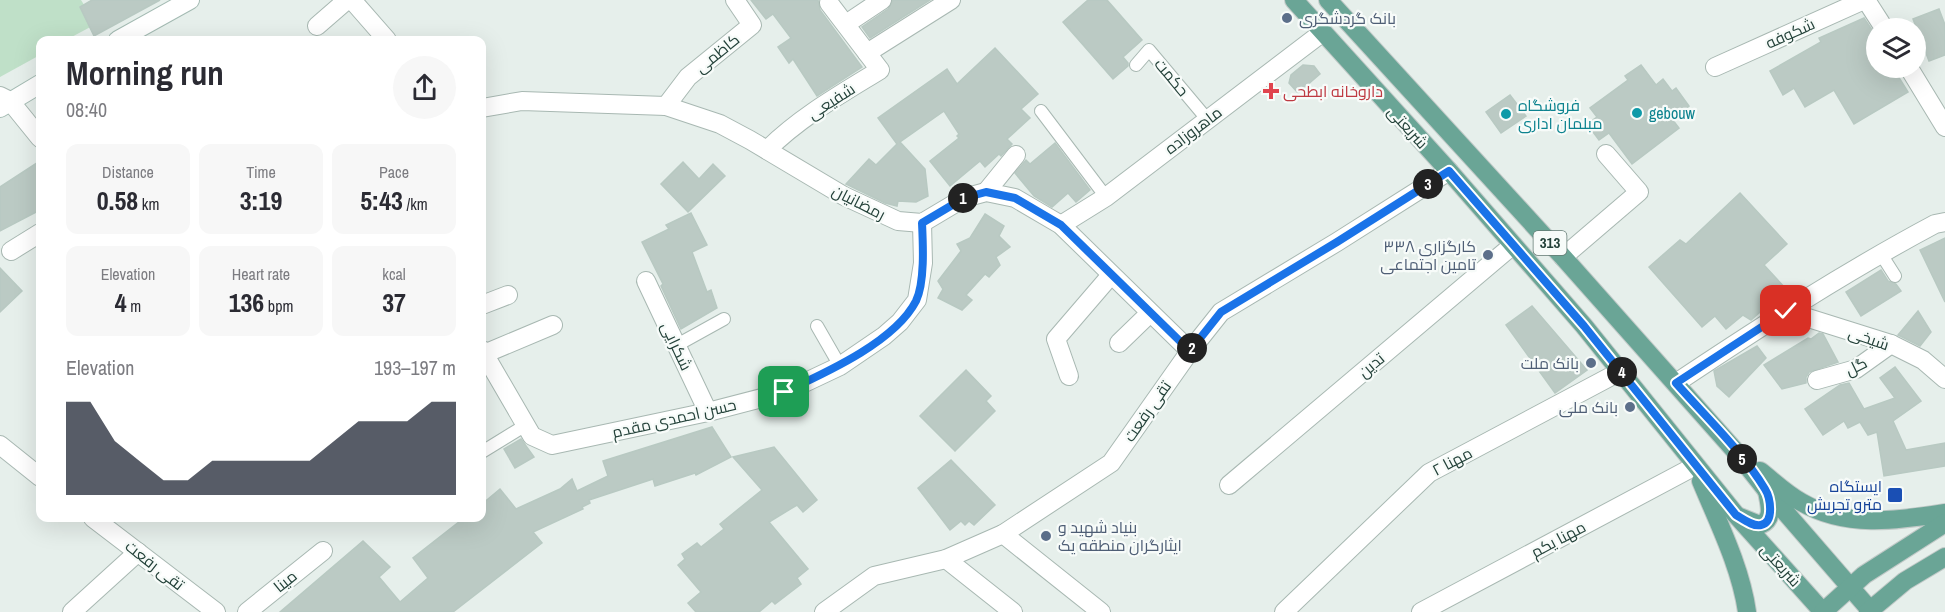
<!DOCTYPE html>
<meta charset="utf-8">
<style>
:root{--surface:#fff;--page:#f7f7f7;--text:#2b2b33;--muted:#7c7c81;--accent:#111827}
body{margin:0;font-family:"Archivo Narrow",Cairo,sans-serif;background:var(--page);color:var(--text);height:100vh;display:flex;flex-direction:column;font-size:22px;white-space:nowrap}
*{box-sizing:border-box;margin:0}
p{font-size:20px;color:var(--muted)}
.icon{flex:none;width:33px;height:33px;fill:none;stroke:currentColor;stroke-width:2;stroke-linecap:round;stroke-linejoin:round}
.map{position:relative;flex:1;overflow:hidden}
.side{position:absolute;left:36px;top:36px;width:450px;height:486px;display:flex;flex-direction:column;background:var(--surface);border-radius:12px;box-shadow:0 6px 24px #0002}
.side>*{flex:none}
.buttons{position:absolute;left:1866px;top:18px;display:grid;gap:12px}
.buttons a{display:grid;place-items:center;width:60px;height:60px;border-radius:50%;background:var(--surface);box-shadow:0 6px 24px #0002;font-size:30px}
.pin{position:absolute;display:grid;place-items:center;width:51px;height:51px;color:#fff;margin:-26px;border-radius:12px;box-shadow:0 3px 9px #0006}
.km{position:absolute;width:30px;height:30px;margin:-15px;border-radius:50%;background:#222;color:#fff;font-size:16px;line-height:30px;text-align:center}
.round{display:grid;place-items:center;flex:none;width:63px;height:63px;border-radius:32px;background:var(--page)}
.head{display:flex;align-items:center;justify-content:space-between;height:102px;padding:0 30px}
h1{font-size:33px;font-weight:700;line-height:45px}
.stats{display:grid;grid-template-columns:repeat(3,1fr);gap:9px;height:102px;padding:6px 30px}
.stats div{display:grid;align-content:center;border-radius:12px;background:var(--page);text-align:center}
.stats b{font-size:26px;font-weight:700}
.stats small{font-size:16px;font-weight:400}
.stats p{font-size:16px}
.chart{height:168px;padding:12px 30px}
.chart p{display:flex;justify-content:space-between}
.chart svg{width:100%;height:108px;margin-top:6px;fill:var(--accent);opacity:.7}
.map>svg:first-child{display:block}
</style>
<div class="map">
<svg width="1945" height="612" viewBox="0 0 1945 612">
<rect width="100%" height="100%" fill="#e6efeb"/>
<polygon fill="#bfe0c8" points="0,0 81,0 96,24 66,40 40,40 40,55 0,77"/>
<g fill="#bbcac4" stroke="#b8c9c2" stroke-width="1.5">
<polygon points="92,0 160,0 94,36 80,7"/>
<polygon points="751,0 818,0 820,10 862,67 817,96 793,59 789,63 778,47 791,38 773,14 766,19"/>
<polygon points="893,0 930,0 870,38 862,27 888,9"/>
<polygon points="1088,0 1107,0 1142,40 1123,57 1128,63 1128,66 1113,79 1063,22"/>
<polygon points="1939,9 1945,25 1945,55 1929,61 1913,19"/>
<polygon points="1864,18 1876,36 1876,68 1893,68 1908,92 1854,124 1834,90 1805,107 1794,88 1783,95 1770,71 1821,42 1819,38"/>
<polygon points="995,48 1038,94 1021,109 1030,118 1007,139 1012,144 1001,156 999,154 985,167 980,161 950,186 930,161 959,138 957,136 959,134 944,111 900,142 925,169 928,196 916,202 898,201 897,206 885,203 846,184 869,159 876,165 897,144 878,118 947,69 957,84"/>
<polygon points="1303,65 1314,66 1320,74 1298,93 1289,83 1291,75"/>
<polygon points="1641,65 1656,85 1663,79 1672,91 1676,88 1689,106 1672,119 1679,128 1632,164 1609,133 1599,140 1587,124 1597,117 1590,108 1628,80 1625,76"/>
<polygon points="1510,95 1526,116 1501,133 1486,112"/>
<polygon points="1055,143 1090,190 1076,202 1068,193 1052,207 1034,196 1015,173 1026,160 1030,164"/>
<polygon points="40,161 40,210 0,231 0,187"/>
<polygon points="683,162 699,179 713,164 725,176 688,212 661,184"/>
<polygon points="1740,193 1787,244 1764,265 1786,289 1751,320 1743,315 1726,329 1715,316 1702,327 1649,267 1680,240 1686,244"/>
<polygon points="691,213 707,245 692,252 707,292 711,290 717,308 681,329 661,286 663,284 642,242 669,229 666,225"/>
<polygon points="985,214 1004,226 999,236 1010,247 996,257 1000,265 989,277 985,274 966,295 972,300 962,310 938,298 943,289 938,281 961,251 957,244 970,238"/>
<polygon points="1945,238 1945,302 1920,250"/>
<polygon points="0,268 22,291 0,312"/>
<polygon points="1881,270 1888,281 1896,284 1901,291 1861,316 1846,292"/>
<polygon points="1532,306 1587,370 1555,393 1506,325"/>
<polygon points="1918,311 1931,332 1920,346 1898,335"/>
<polygon points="1819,333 1823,334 1838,362 1809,372 1806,377 1806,383 1782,389 1764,365 1808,338 1811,339"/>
<polygon points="1757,346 1766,358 1729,397 1717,386 1714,371"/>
<polygon points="1895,367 1921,401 1893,421 1906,450 1945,443 1945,466 1884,476 1877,432 1868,435 1860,422 1848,428 1844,421 1823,435 1805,409 1840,385 1849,383 1864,409 1895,398 1880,378"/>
<polygon points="966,370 991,396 986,401 995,411 955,451 920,416"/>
<polygon points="712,427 731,457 696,475 695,473 655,486 653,479 589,500 590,503 582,507 583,509 533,532 542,543 453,612 280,612 363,541 390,567 379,577 400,602 428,578 413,558 464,518 482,518 482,504 500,489 516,509 560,489 572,479 577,491 608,476 603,461"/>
<polygon points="521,439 534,457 515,468 504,449"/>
<polygon points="774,447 817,500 803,512 797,505 769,522 808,569 797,578 801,584 775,604 772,601 759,612 696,612 688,603 701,592 678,565 685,559 682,554 697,543 701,547 724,529 720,524 762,490 733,457"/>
<polygon points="951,460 995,505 974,525 969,521 965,525 961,521 950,530 918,488"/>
</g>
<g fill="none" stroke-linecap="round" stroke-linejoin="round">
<g stroke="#a8b8b2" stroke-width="14">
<g id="lane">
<polyline points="1136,65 1149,50 1207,119"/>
<polyline points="1041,111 1106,197"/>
<polyline points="1881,254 1895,276"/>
<polyline points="817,326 840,366"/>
<polyline points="677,345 724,319"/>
<polyline points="482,452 526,425"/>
</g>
</g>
<g stroke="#a8b8b2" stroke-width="20">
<g id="street">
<polyline points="352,0 387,40"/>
<polyline points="1866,0 1884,28"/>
<polyline points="846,24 882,0"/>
<polyline points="317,26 347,0"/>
<polyline points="867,53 951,0"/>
<polyline points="1715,67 1864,0"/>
<polyline points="1909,68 1945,127"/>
<polyline points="0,96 10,101 40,138"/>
<polyline points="666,106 688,77 752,25 735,0"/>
<polyline points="482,108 522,101 666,106 720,124 750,140 844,196 898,221 922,223 964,198 986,192 1015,198 1061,225 1190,351"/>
<path d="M767 150C800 117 841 94 880 70L829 3"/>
<polyline points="986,192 1016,155"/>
<polyline points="1061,225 1106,197 1323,32"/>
<polyline points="11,251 40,233"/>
<polyline points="1563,257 1639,192 1606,154"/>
<polyline points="646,281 708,412"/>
<polyline points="482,305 508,295"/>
<polyline points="1786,311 1891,344 1923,360 1945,379"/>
<polyline points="1119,343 1150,313"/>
<polyline points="482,350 532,436 552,445 708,412 785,392 840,366 884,336 900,322 917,300 923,263 922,223"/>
<polyline points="484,354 553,325"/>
<polyline points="1069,376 1056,339 1111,275"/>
<polyline points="1817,380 1856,369 1891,344"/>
<path d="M1676 383C1760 327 1845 272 1935 224L1945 222"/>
<polyline points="0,445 40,477"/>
<polyline points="1229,485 1513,245"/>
<polyline points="93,518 216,612"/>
<polyline points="1003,534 1101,612"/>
<polyline points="946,559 1013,612"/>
<polyline points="72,612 138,552"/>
<polyline points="247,612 323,551"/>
<polyline points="824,612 874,576 946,559 1003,534 1111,463 1190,351 1221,312 1337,242 1449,171"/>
<polyline points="1284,612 1429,473 1621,371"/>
<polyline points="1421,612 1695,466"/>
</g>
</g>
<g stroke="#a4bbb3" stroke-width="20">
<g id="secondary">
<polyline points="118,40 190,0"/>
<polyline points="0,108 40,84"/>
</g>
</g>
<g stroke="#c2cac8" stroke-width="20">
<g id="primary">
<polyline points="1294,0 1449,171 1584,326 1736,515 1823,612"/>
<polyline points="1328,0 1563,257 1737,453 1767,491 1870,610"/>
<path d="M1760 471C1773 481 1786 494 1801 502 1845 528 1896 521 1945 513"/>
<path d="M1701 481C1718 522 1741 568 1747 612"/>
<path d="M1740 517 1760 525C1775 519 1769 504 1767 491"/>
<polyline points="1823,612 1864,575 1945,523"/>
<polyline points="1868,612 1905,581 1945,557"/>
</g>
</g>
<use href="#lane" stroke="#fff" stroke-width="12"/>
<use href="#street" stroke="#fff" stroke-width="18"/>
<use href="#secondary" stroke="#fff" stroke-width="18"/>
<use href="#primary" stroke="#6aa596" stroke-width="18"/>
</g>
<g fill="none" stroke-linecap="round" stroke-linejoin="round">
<g stroke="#fff" stroke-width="12">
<path id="route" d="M784 392C825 373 895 342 916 301 925 282 923 244 922 223L964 198 986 192 1015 198 1061 225 1190 351 1221 312 1337 242 1449 171 1584 326 1736 515C1743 519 1753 527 1761 525 1775 522 1770 497 1765 489 1742 451 1705 416 1676 383L1786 311"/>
</g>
<use href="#route" stroke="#1a73e8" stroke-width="8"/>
</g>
<g fill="#5c6f8a" stroke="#f7fbf9" stroke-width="2">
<circle cx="1287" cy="18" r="6"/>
<circle cx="1488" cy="255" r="6"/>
<circle cx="1591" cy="363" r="6"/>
<circle cx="1630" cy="407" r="6"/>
<circle cx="1046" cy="536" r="6"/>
</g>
<path fill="#e0444e" stroke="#f7fbf9" stroke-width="2" d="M1268 82h6v6h6v6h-6v6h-6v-6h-6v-6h6z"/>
<g fill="#0f9aa8" stroke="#f7fbf9" stroke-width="2">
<circle cx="1637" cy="113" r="6"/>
<circle cx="1506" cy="114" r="6"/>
</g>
<rect fill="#1a4fb4" stroke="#f7fbf9" stroke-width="2" x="1887" y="487" width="16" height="16" rx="3"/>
<g text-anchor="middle" stroke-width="4.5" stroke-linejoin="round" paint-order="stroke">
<rect fill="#f7fbf9" stroke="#637a73" stroke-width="1.5" x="1533.5" y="231" width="33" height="24" rx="4.5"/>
<g font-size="15" font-weight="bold" fill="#24423a">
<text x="1550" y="248">313</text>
</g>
<g font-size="16" fill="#4e5e75" stroke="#f7fbf9" text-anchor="end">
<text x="1299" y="24" text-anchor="start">بانک گردشگری</text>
<text x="1476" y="252">کارگزاری ٣٣٨<tspan x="1476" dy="18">تامین اجتماعی</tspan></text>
<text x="1579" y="369">بانک ملت</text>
<text x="1618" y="413">بانک ملی</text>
<text x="1058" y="533" text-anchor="start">بنیاد شهید و<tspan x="1058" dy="18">ایثارگران منطقه یک</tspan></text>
</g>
<g font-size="16" fill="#24423a" stroke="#f7fbf9">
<text transform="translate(1790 33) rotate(-24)" y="6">شکوفه</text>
<text transform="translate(717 53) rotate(-39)" y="6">کاظمی</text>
<text transform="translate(1172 77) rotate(50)" y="6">حکمت</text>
<text transform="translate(831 101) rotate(-33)" y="6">شفیعی</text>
<text transform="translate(1408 127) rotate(48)" y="6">شریعتی</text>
<text transform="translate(1193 130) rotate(-37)" y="6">ماهروزاده</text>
<text transform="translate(859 202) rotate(27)" y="6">رمضانیان</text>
<text transform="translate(1869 338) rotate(19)" y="6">شیخی</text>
<text transform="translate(677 346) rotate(65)" y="6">شکرایی</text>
<text transform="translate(1371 365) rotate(-40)" y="6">تدین</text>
<text transform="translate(1856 366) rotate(-26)" y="6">گل</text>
<text transform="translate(1147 411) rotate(-55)" y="6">تقی رفعت</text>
<text transform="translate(674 418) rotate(-13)" y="6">حسن احمدی مقدم</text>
<text transform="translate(1452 461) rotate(-28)" y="6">مهنا ۲</text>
<text transform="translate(1558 539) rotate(-28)" y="6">مهنا یکم</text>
<text transform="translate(155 565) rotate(38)" y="6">تقی رفعت</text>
<text transform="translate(1781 565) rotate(48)" y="6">شریعتی</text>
<text transform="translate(285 581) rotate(-39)" y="6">مینا</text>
</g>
<g font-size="16" fill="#be3a42" stroke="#f7fbf9" text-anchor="start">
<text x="1283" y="97">داروخانه ابطحی</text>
</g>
<g font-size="16" fill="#0d838f" stroke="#f7fbf9" text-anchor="start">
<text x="1518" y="111">فروشگاه<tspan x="1518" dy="18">مبلمان اداری</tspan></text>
<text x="1649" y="119">gebouw</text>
</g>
<g font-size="16" fill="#164399" stroke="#f7fbf9" text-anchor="end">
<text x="1882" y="492">ایستگاه<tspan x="1882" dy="18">مترو تجریش</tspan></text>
</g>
</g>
</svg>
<div class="buttons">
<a><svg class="icon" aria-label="layers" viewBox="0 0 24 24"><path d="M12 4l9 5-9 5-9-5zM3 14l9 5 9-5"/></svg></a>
</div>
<div class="pin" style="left:784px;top:392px;background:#1e9e55"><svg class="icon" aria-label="arrive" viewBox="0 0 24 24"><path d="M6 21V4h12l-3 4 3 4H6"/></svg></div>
<div class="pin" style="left:1786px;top:311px;background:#d93025"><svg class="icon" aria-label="check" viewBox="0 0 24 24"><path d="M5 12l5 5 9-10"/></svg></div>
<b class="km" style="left:963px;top:198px">1</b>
<b class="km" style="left:1192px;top:348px">2</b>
<b class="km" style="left:1428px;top:184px">3</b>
<b class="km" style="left:1622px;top:372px">4</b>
<b class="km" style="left:1742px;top:459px">5</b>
<section class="side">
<div class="head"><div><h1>Morning run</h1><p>08:40</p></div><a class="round"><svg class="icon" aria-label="share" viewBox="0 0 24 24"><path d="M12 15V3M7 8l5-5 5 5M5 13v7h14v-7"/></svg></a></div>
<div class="stats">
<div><p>Distance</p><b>0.58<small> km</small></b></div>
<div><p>Time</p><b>3:19</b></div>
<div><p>Pace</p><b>5:43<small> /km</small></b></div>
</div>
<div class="stats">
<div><p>Elevation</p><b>4<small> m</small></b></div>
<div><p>Heart rate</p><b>136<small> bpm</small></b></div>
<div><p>kcal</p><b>37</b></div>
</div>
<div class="chart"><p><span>Elevation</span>193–197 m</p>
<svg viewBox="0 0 160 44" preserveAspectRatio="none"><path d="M0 44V6L10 6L20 22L30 30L40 38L50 38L60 30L70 30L80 30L90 30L100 30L110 22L120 14L130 14L140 14L150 6L160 6V44z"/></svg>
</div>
</section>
</div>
